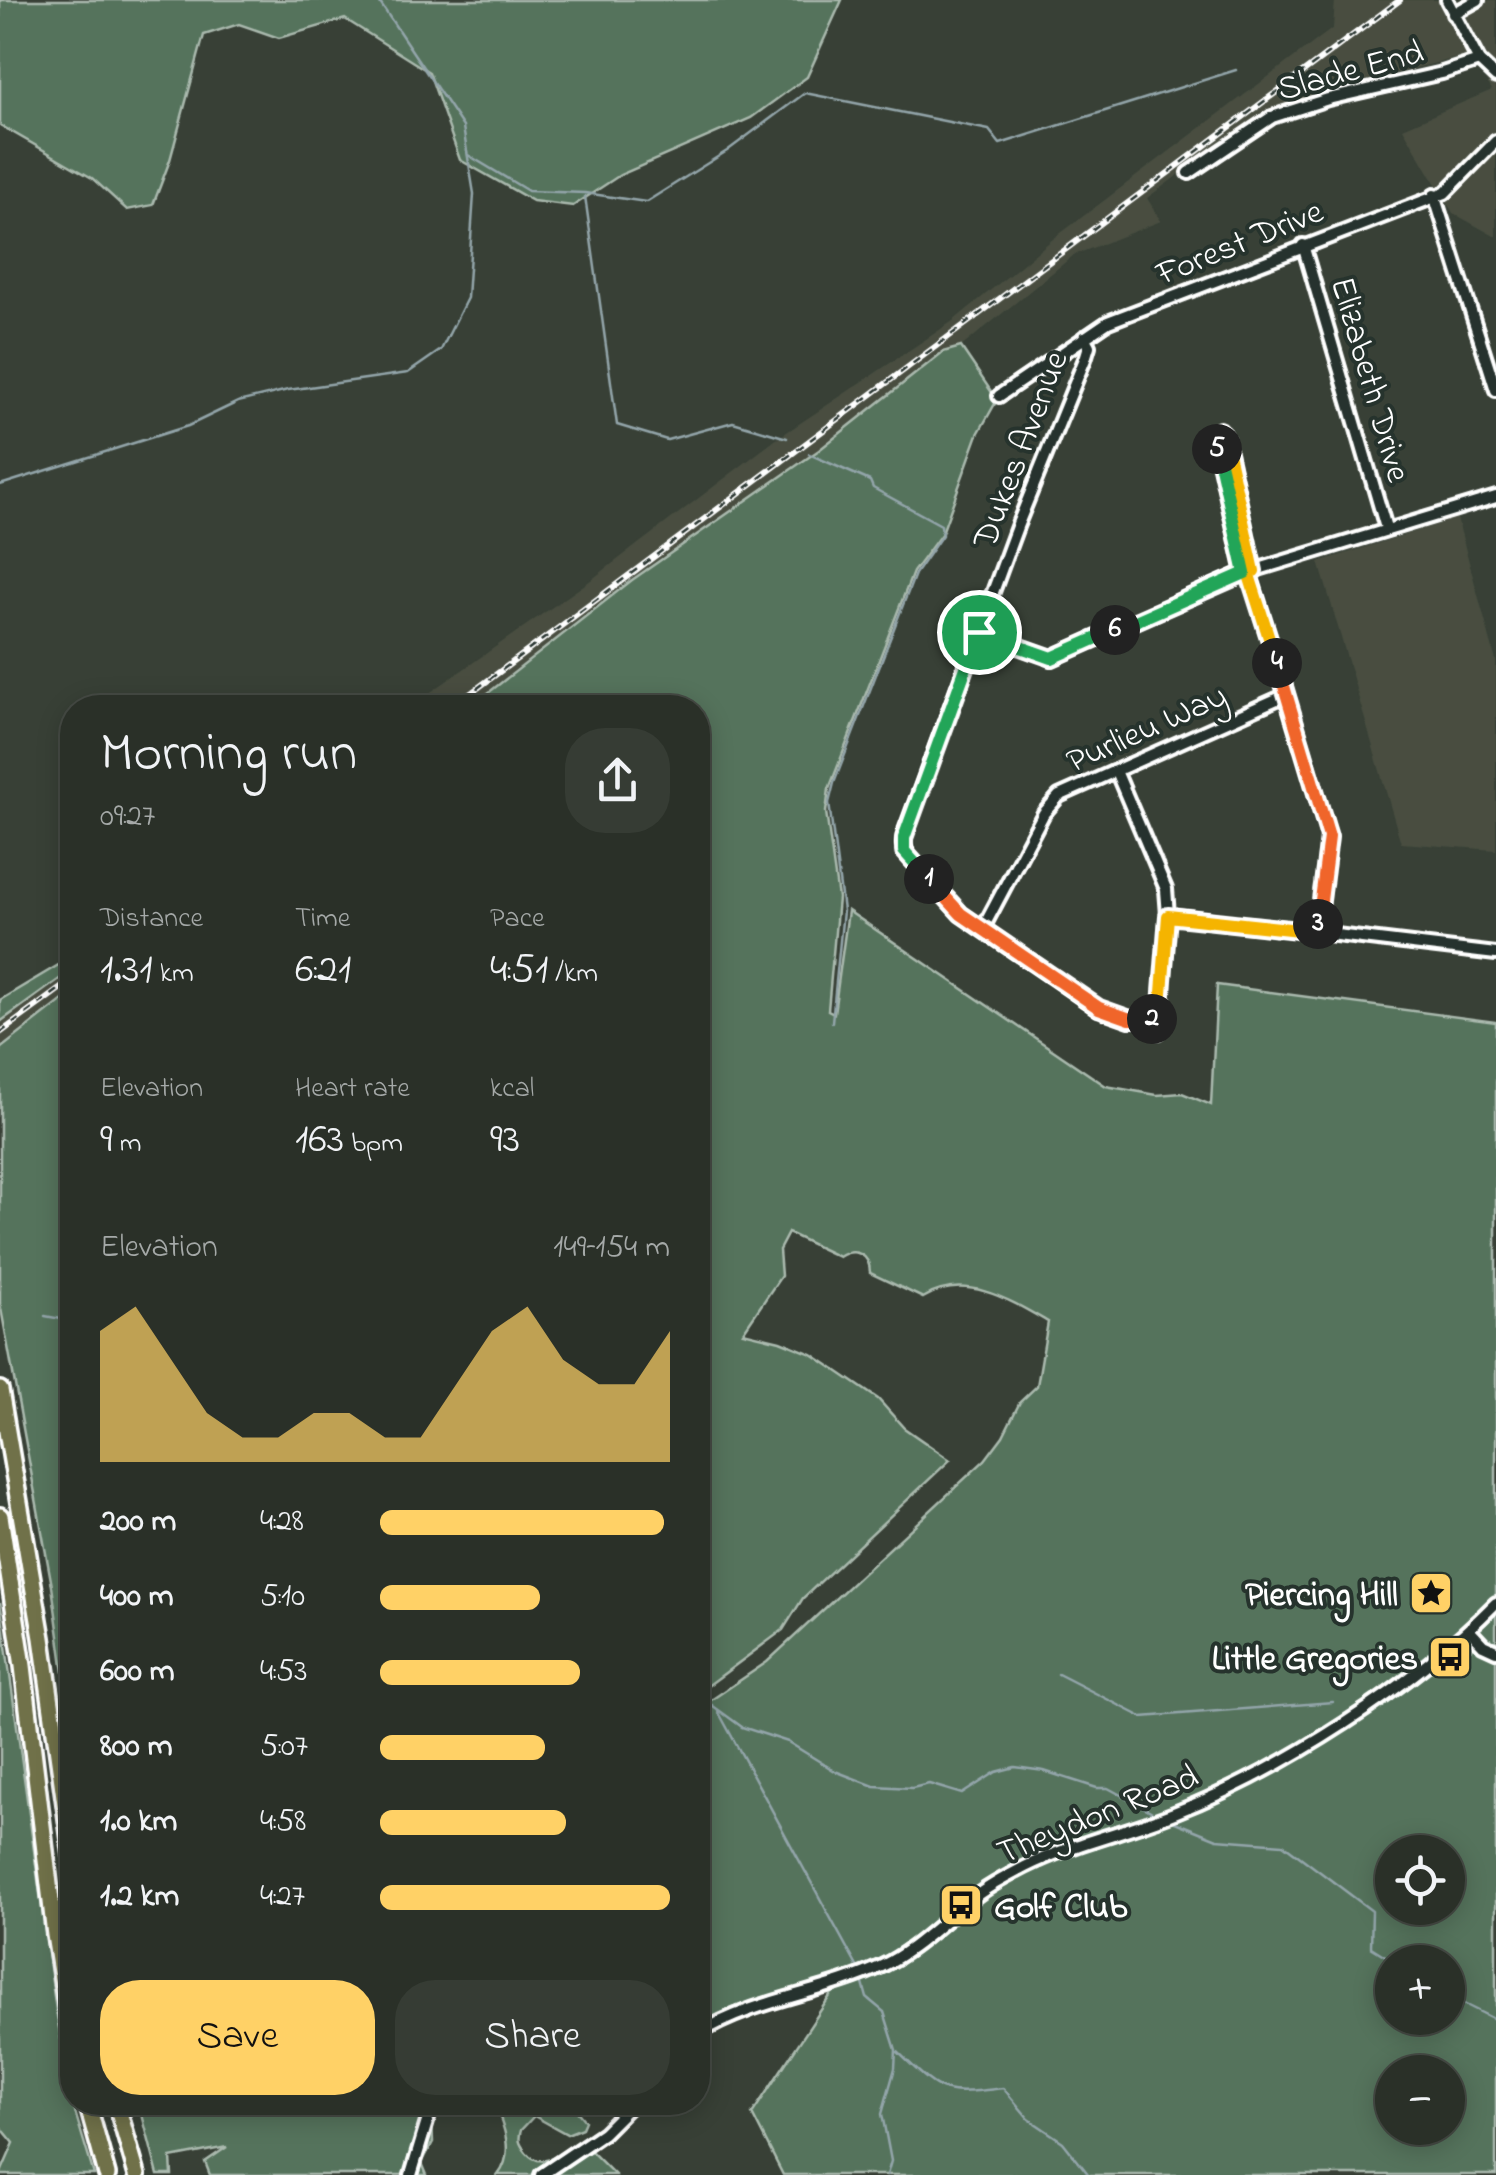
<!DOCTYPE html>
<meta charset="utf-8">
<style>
:root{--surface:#2a3028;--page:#363c34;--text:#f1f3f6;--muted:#a5a9a8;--line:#464b45;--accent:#ffd166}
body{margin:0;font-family:"Indie Flower",sans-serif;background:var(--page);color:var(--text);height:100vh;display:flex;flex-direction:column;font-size:38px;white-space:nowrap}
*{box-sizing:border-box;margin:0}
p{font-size:32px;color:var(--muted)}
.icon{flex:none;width:55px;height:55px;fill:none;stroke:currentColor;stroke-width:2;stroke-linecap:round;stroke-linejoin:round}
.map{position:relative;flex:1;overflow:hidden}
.details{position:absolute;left:60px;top:695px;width:650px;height:1420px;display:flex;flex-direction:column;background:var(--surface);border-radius:40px;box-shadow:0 5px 25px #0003,0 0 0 2px var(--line)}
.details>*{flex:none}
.buttons{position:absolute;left:1375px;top:1835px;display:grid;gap:20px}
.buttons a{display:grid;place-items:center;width:90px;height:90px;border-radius:50%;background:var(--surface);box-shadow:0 5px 25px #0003,0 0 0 2px var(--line);font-size:50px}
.pin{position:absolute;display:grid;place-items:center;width:85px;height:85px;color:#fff;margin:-42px;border:5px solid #fff;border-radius:50%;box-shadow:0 2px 10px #0007}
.km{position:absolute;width:50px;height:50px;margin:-25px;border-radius:50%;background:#222;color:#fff;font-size:28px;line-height:50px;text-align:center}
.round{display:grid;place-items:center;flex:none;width:105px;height:105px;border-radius:40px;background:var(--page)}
.overview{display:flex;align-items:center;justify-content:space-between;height:170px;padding:0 40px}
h1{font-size:55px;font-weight:600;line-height:75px}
.metrics{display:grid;grid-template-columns:repeat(3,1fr);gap:15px;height:170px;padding:10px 40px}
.metrics div{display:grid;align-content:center}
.metrics b{font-size:42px;font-weight:600}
.metrics small{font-size:28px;font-weight:400}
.metrics p{font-size:28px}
.chart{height:280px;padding:20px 40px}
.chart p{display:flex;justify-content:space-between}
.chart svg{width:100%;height:180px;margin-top:10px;fill:var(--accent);opacity:.7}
.button{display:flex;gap:20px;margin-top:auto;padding:20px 40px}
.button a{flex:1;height:115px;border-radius:40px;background:var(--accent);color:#111;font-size:40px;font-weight:600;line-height:115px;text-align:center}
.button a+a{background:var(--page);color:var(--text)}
ul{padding:0 40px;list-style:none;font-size:32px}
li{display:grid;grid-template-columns:160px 120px 1fr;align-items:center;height:75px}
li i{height:25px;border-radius:12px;background:var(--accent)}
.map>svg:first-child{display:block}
</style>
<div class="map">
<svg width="1496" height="2175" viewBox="0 0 1496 2175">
<rect width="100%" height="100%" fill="#384036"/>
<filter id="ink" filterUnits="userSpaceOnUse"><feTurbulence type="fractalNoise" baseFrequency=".01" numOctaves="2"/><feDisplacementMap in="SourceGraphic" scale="20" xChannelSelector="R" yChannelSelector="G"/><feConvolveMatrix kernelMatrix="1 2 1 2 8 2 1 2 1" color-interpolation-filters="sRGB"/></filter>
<g filter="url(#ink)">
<g fill="#484e41">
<polygon points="1335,0 1496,0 1496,237 1453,213 1403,128 1492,90 1470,55 1329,89 1295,101 1255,119 1147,198 1161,221 1074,255 961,347 943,352 819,450 632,580 469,707 408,708 591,580 775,440 953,321 1053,239 1333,28"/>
<polygon points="1457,518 1496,661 1496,850 1401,843 1319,562"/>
<polygon points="72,957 72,1013 0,1067 0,1001"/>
</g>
<g fill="#54735c" stroke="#aab9ae" stroke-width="2.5" fill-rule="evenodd">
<polygon points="0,0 842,0 807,77 751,118 620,175 573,206 533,201 460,160 429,72 345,19 279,38 239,24 204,35 170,160 153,205 127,210 92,178 0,125"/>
<path d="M961 347 997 400 978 434 942 533 913 572 829 789 826 812 838 898 828 1010 834 1013 848 911 1106 1086 1157 1095 1182 1093 1211 1105 1217 985 1496 1022V1647L1459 1630 1431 1656 1440 1670 1475 1646 1496 1654V2175H783L752 2114 842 1978 770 1997 698 2030V1709L767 1662 985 1460 1003 1436 1020 1402 1037 1386 1048 1322C1010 1300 965 1272 923 1298L870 1273C870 1254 855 1247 839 1257L788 1233 779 1250 781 1276 743 1332 780 1341 812 1354 878 1399 904 1428 950 1460 803 1598 783 1630 698 1693V708H469L632 580 819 450 943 352ZM1392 1852H1448V1908H1392ZM1392 1962H1448V2018H1392ZM1392 2072H1448V2128H1392Z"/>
<polygon points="72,957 72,970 0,1022 0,1000"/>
<polygon points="72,993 72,1730 52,1586 0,1303 0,1049"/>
<polygon points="0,1602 56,2011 72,2102 94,2175 0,2175 14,2143 0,2126"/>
<polygon points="139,2103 390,2103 415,2117 428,2115 432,2118 433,2142 422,2163 427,2175 210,2175 205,2162 227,2147 171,2158 172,2175 158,2175"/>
<path d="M494 2103H570L585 2121 582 2128 567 2134 534 2116 521 2130C518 2140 519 2143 526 2152 544 2174 564 2147 583 2143L615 2175H498C515 2154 504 2125 494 2103Z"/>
</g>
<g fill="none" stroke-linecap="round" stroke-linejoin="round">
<g stroke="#93a5aa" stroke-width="2.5">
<polyline points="468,155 528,191 585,193 646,202 727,151 805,93 989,130 1000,144 1236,70"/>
<polyline points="585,196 617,425 667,440 733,422 787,438"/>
<polyline points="809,454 870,481 873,488 941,525 942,535 915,574 834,783 829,803 843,911 832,1022"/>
<polyline points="0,485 188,426 238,402 288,390 408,373 441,350 467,298 474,194 463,127 378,0"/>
<polyline points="45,1316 72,1321"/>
<polyline points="1058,1674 1142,1717 1333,1702"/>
<polyline points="698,1695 742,1727 788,1742 835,1771 874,1786 912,1788 929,1784 962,1794 996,1772 1015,1767 1044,1771 1097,1788 1108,1788 1158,1815"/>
<polyline points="718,1711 860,1972"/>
<polyline points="1170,1820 1217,1839 1283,1844 1372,1911 1371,1947 1395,1962"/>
<polyline points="862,1980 867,1998 884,2012 896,2050 895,2068 882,2114 891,2161 887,2175"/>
<polyline points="1448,1996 1496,2020"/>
<path d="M898 2052C942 2094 940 2096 1003 2088L1029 2119 1063 2142 1089 2175"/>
</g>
<g stroke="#fff" stroke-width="18">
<g id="minor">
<polyline points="1447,0 1479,61 1496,77"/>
<polyline points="1453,14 1478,0"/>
<polyline points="1189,173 1272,117 1328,99 1442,73 1479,61"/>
<polyline points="1434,195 1496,390"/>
<polyline points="1303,245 1386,528"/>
<polyline points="1084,337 1089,346 1085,359 1018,524 905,831 903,844 909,857 961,914 1099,1009 1131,1019 1160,1018"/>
<polyline points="999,396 1108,322 1445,193 1496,141"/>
<polyline points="1249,572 1329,837 1317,932"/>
<polyline points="1245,573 1215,438 1217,431 1224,434 1254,571"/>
<polyline points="979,632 1052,658 1239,575 1496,497"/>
<polyline points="1116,771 1166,889 1168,915 1159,1032"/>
<polyline points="1168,915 1496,954"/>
<polyline points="983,928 1044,813 1059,796 1286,695"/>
<polyline points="1469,1630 1483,1645 1496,1651"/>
<path d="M698 2034C754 1999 822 1994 882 1966 914 1951 939 1924 967 1903 985 1888 1004 1878 1025 1867 1073 1843 1124 1833 1174 1813 1282 1771 1415 1685 1496 1603"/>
<polyline points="411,2175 433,2102"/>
<polyline points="541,2175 603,2133 634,2102"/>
</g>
</g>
<g stroke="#fff" stroke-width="22">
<g id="highway">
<polyline points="0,1390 42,1638 72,1854"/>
<polyline points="0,1516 23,1666 55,1935 72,2040"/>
<polyline points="87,2102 107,2175"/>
<polyline points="116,2102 137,2175"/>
</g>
</g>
<use href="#minor" stroke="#26332d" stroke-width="10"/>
<use href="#highway" stroke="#6f714a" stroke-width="15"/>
<g stroke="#fff" stroke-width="6">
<g id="rail">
<polyline points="451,708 1400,0"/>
<polyline points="0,1033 72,980"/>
</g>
</g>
<use href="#rail" stroke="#26332d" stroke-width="2.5" stroke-dasharray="8" stroke-linecap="butt"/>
</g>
</g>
<g fill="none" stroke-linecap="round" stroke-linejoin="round" filter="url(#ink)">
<g stroke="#fff" stroke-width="20">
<polyline id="split-1" points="929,879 904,851 904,838 979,632"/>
</g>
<g stroke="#fff" stroke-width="20">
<polyline id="split-2" points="929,879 961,914 1099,1008 1130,1019 1152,1019"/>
</g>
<g stroke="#fff" stroke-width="20">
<polyline id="split-3" points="1152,1019 1160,1018 1168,916 1317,932 1318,924"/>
</g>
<g stroke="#fff" stroke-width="20">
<polyline id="split-4" points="1277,663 1329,837 1318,924"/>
</g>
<g stroke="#fff" stroke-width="20">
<polyline id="split-5" points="1217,449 1214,434 1220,430 1225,439 1254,571 1248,572 1277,663"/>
</g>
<g stroke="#fff" stroke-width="20">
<polyline id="split-6" points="1115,630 1245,573 1217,449"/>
</g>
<g stroke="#fff" stroke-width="20">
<polyline id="split-7" points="979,632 1052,658 1115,630"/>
</g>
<use href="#split-1" stroke="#22a559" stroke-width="12"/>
<use href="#split-2" stroke="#f0652b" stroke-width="12"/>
<use href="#split-3" stroke="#f5b400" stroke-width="12"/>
<use href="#split-4" stroke="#f0652b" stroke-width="12"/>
<use href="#split-5" stroke="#f5b400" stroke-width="12"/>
<use href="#split-6" stroke="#22a559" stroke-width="12"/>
<use href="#split-7" stroke="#22a559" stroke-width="12"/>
</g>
<defs>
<g id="sight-square" transform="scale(2.25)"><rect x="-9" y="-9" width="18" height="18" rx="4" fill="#ffd166" stroke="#26332d"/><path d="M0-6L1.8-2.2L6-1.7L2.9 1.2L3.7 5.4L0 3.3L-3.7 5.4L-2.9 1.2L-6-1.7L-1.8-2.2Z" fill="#111"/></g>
<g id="bus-square" transform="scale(2.25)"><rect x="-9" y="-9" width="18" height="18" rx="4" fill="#ffd166" stroke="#26332d"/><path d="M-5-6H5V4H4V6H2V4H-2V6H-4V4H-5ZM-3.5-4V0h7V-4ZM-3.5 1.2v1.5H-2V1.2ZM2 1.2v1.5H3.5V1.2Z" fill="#111"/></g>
</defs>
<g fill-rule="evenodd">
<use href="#sight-square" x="1431" y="1593"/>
<use href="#bus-square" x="1450" y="1657"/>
<use href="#bus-square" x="961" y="1905"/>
</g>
<g text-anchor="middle" stroke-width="8" stroke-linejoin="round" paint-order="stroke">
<g font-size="35" fill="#fff" stroke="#26332d">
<text transform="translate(1350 69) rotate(-15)" y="12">Slade End</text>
<text transform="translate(1239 241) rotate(-22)" y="12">Forest Drive</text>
<text transform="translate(1372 379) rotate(74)" y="12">Elizabeth Drive</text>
<text transform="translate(1019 449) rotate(-69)" y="12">Dukes Avenue</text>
<text transform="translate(1146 727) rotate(-24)" y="12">Purlieu Way</text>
<text transform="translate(1097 1813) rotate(-22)" y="12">Theydon Road</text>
</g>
<g font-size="35" font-weight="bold" fill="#fff" stroke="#26332d" text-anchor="end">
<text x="1398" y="1605">Piercing Hill</text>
<text x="1418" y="1669">Little Gregories</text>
<text x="994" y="1917" text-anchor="start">Golf Club</text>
</g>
</g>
</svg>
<div class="buttons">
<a><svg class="icon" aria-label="locate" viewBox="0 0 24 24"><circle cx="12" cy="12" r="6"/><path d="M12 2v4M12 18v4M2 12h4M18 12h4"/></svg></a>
<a>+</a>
<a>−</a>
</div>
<div class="pin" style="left:979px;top:632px;background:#1e9e55"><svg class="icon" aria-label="arrive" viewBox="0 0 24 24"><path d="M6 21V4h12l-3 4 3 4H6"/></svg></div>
<b class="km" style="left:929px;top:879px">1</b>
<b class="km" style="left:1152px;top:1019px">2</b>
<b class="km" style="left:1318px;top:924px">3</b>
<b class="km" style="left:1277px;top:663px">4</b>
<b class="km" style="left:1217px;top:449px">5</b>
<b class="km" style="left:1115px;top:630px">6</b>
<section class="details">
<div class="overview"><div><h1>Morning run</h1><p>09:27</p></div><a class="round"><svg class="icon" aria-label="share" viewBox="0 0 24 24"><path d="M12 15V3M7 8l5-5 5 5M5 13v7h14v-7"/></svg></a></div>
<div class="metrics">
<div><p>Distance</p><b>1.31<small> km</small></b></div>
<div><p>Time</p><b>6:21</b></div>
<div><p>Pace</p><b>4:51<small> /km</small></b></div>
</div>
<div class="metrics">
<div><p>Elevation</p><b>9<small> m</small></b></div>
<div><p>Heart rate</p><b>163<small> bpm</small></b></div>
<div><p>kcal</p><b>93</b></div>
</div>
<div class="chart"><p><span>Elevation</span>149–154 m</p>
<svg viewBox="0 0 160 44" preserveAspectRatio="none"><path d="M0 44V12L10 6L20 19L30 32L40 38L50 38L60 32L70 32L80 38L90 38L100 25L110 12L120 6L130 19L140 25L150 25L160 12V44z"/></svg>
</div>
<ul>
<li><b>200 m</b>4:28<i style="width:98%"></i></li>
<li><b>400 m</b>5:10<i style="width:55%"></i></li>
<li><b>600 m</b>4:53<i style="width:69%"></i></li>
<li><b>800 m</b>5:07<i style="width:57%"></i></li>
<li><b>1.0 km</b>4:58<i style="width:64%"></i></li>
<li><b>1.2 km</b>4:27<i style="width:100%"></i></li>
</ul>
<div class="button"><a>Save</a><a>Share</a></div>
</section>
</div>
